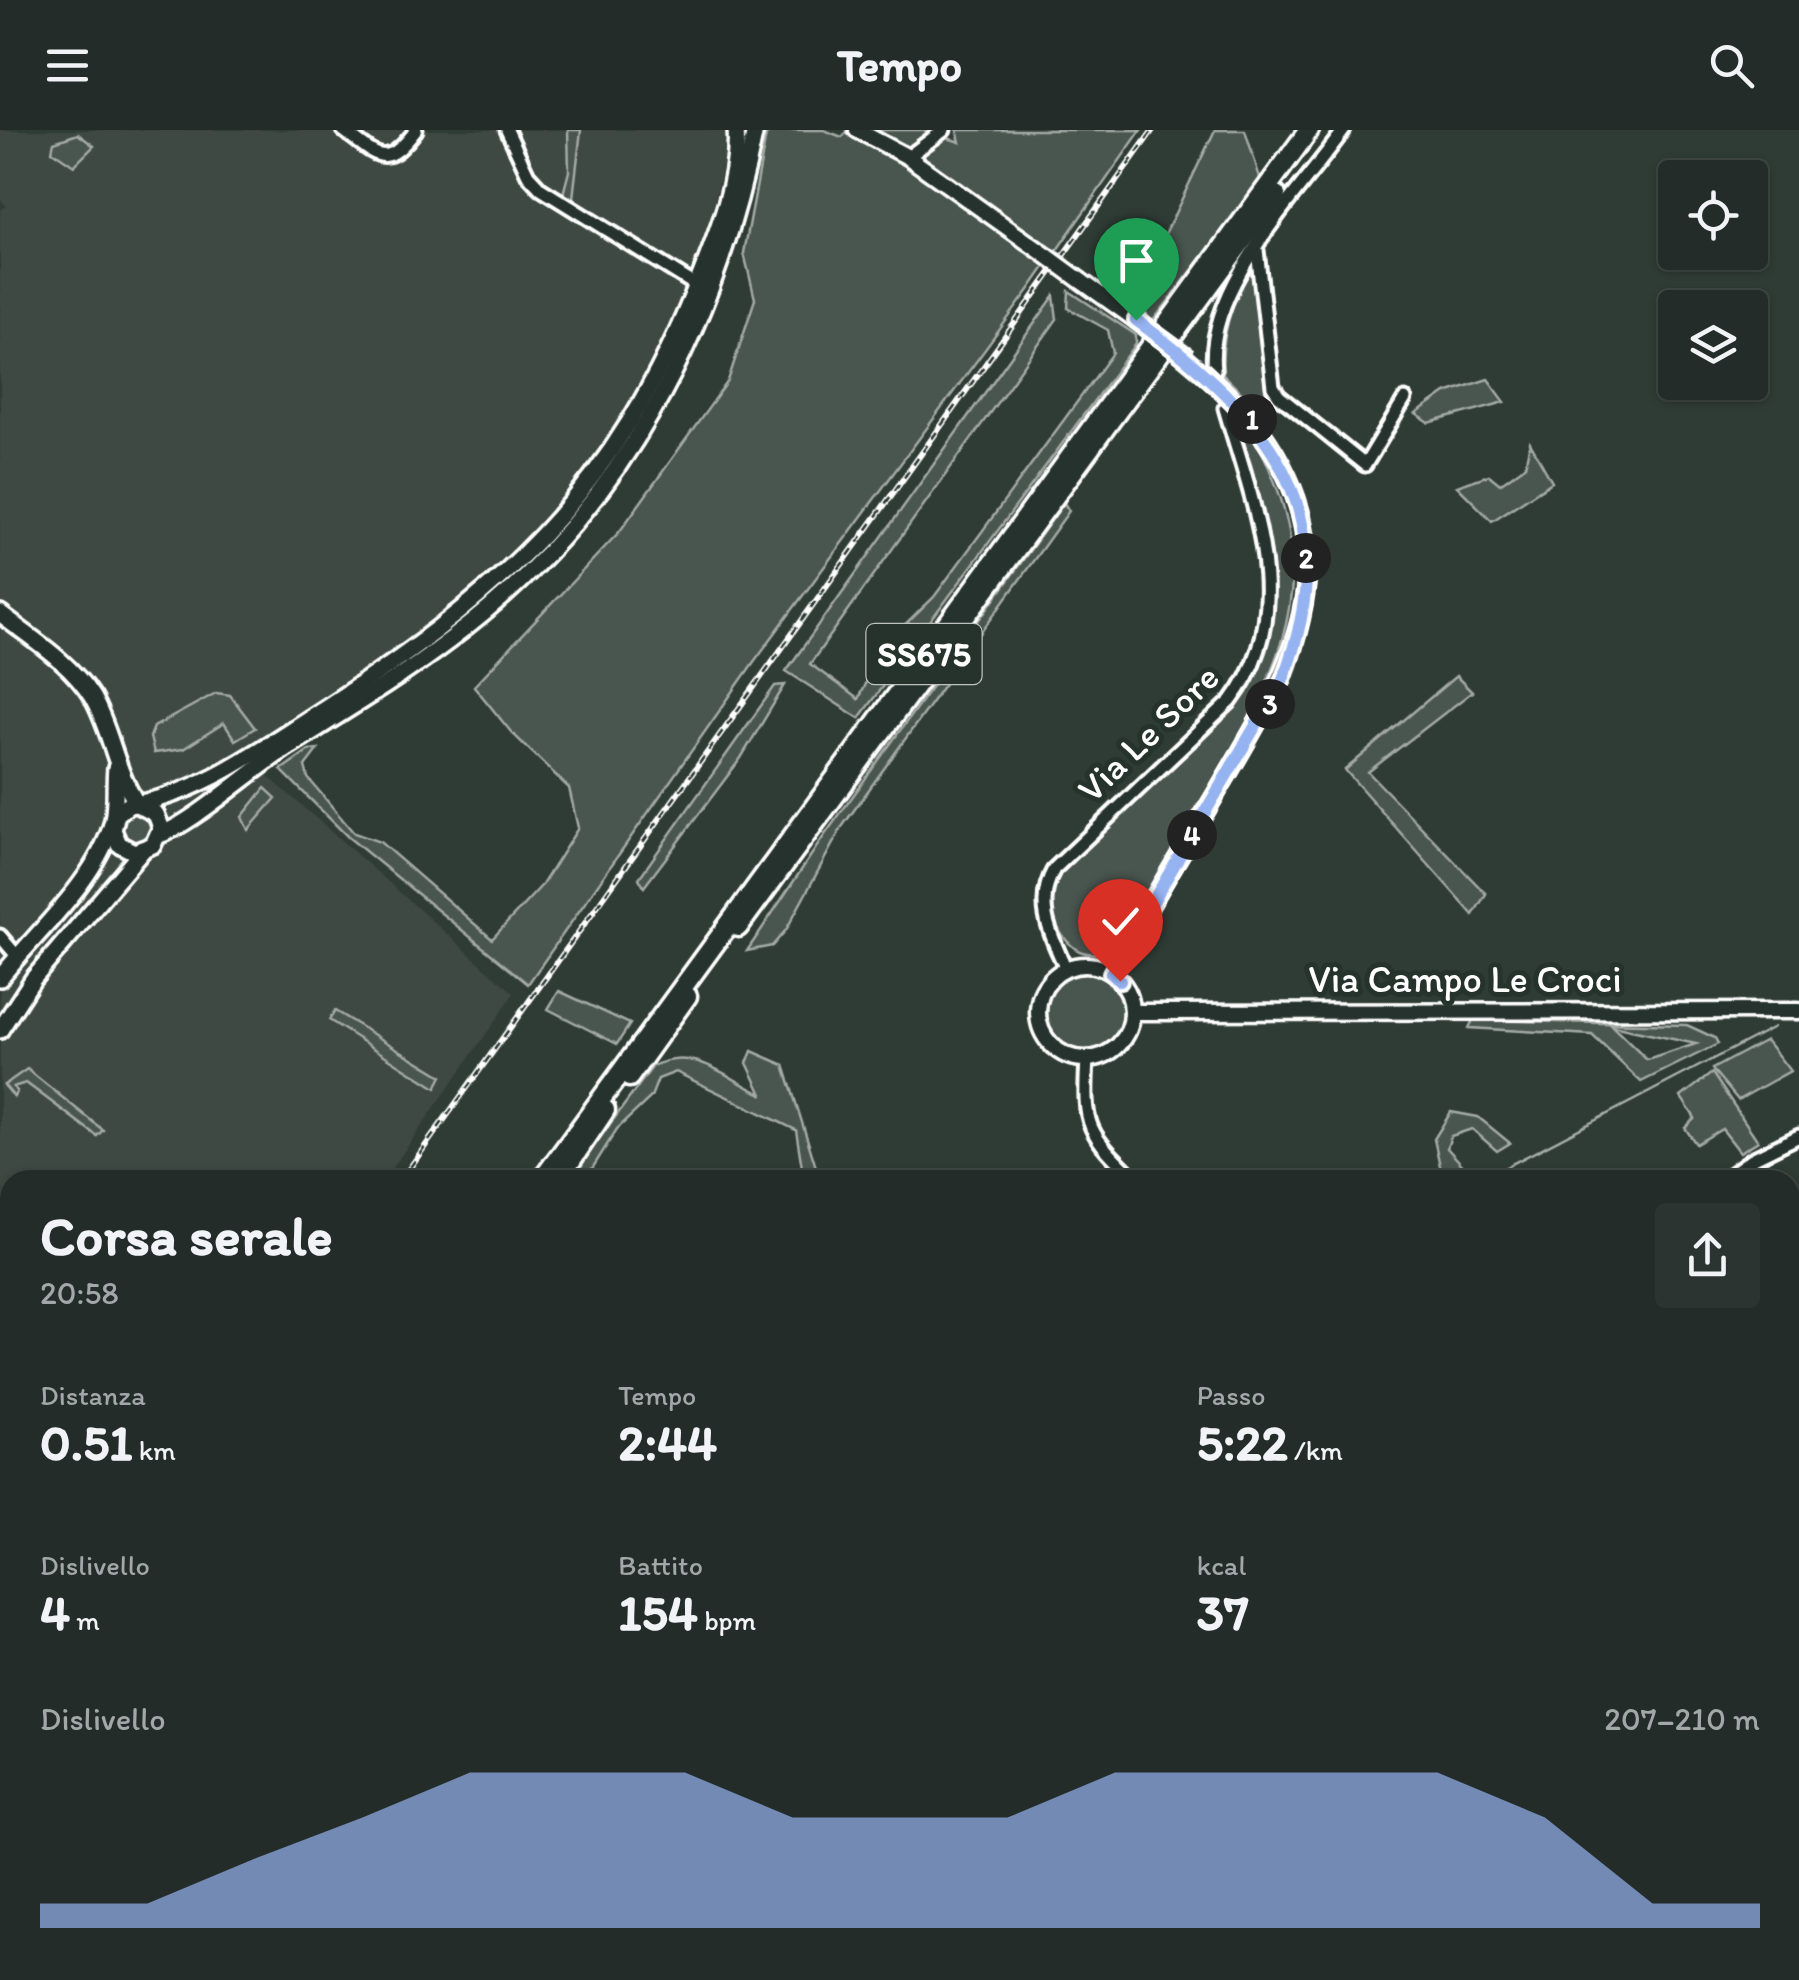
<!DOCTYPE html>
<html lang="it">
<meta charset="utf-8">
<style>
:root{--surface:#232c28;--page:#2b3430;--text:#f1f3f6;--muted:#a3a7a8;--line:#404845;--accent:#95b2f1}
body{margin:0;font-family:Itim,sans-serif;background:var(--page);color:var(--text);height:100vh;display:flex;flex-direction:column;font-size:38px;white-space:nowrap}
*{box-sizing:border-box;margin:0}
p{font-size:32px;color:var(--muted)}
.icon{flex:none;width:55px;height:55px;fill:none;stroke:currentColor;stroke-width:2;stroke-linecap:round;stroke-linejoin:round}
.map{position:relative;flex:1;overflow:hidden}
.drawer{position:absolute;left:0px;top:1040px;width:1800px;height:810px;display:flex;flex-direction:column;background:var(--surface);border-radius:30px 30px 0 0;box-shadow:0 2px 8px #0004,0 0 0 2px var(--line)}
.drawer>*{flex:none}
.buttons{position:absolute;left:1658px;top:30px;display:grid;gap:20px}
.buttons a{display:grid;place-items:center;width:110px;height:110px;border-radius:10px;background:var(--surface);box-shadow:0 2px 8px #0004,0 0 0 2px var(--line);font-size:50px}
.pin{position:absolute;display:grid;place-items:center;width:85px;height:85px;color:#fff;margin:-102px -42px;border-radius:50% 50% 50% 0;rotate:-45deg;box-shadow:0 0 10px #0007}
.pin .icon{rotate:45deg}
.km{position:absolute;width:50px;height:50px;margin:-25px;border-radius:50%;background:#222;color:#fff;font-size:28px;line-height:50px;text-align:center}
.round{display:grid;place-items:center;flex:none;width:105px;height:105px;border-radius:10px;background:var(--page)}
.head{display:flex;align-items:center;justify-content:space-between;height:170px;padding:0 40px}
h1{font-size:55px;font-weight:700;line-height:75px}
.metrics{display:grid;grid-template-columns:repeat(3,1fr);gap:15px;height:170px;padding:10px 40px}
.metrics div{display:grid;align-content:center}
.metrics b{font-size:50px;font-weight:700}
.metrics small{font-size:28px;font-weight:400}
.metrics p{font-size:28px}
.chart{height:280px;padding:20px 40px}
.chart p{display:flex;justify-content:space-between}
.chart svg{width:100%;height:180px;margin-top:10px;fill:var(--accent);opacity:.7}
header{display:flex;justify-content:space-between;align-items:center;height:130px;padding:0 40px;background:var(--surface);font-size:45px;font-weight:700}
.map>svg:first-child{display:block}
</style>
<header><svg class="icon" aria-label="menu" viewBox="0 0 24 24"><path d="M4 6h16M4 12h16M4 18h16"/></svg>Tempo<svg class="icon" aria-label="search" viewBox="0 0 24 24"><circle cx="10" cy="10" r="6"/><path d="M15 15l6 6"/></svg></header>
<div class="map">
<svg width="1799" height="1850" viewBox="0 0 1799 1850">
<rect width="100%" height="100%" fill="#2f3b35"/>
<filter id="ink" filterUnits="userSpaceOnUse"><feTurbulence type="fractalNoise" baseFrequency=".01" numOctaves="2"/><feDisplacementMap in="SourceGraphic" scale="20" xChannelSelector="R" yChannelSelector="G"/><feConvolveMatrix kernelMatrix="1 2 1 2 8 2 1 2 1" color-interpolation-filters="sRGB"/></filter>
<g filter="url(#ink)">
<g fill="#3c4842">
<polygon points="0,0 728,0 730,4 703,121 665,209 598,327 516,426 384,534 241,622 514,863 489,900 384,1050 10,1050 10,1582 0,1596 0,80 6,76 0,69"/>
<polygon points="625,1840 702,1840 691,1850 632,1850"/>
</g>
<g fill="#4a544f" stroke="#a4aaa7" stroke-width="2.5" fill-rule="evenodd">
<polygon points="568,0 581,0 573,68 562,68 569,41"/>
<polygon points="774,0 824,0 842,7 849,0 923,0 960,12 957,0 1141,0 1029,160 753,533 528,854 348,707 281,640 309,620 318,619 305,636 308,648 354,703 380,712 492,809 542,755 578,698 569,658 511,602 474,556 620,401 728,251 755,169 744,123 766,5"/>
<polygon points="1215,0 1245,0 1261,51 1152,192 1139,174 1142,152"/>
<polygon points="78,4 94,16 74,36 52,21 54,12"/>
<path d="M1250 141 1256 147 1267 265 1256 277 1223 245C1220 210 1231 171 1250 141Z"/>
<polygon points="1069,161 1136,205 1136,214 859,588 786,541 1054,166 1057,189 810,534 858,569 881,519 934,467 1113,223 1108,200 1068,178"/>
<polygon points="1488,249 1505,272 1429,293 1416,284 1446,263"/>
<path d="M1235 288C1254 301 1264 325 1272 345 1329 478 1255 580 1189 690 1162 735 1137 784 1101 823 1083 825 1074 821 1063 806 1054 794 1049 771 1054 756 1063 729 1094 706 1114 687 1164 643 1232 595 1261 534 1291 472 1259 350 1235 288Z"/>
<polygon points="1530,313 1552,352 1492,391 1457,356 1489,345 1500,354 1525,336"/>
<polygon points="1064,373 1069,381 842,697 786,800 772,816 747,821 824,706"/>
<polygon points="1456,546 1472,562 1368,642 1486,764 1473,785 1345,640"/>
<polygon points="785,555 741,628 644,757 639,748 775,556"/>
<polygon points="216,563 230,565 255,598 235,610 224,593 183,619 154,623 150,607 154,597"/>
<polygon points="265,658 276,668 248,700 242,687"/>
<circle cx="138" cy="698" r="15"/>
<circle cx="1085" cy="882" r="38"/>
<polygon points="559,861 630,894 617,914 548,879"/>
<polygon points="335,881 442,946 436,958 329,890"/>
<path d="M1473 890 1687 895 1715 908 1718 914 1641 952 1592 905 1469 898ZM1612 896 1696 914 1647 930Z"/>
<polygon points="1766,910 1790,941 1738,970 1712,939"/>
<path d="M752 921 784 935 820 1050H804L796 1000 676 942 658 949 651 967 617 999 585 1050H569L653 936C697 916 724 947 762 964L747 933Z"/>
<polygon points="27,939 103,1000 97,1006 26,953 13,957 17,961 14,967 4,955"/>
<polygon points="1712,943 1758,1011 1740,1022 1722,999 1696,1014 1685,998 1695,988 1681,967"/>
<polygon points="1451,982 1478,987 1510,1013 1497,1021 1472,999 1451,1006 1447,1018 1466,1039 1443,1049 1434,1009"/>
<polygon points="1790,1306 1799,1318 1799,1723 1796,1721 1790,1726"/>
<polygon points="1147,1840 1271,1840 1274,1850 1146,1850"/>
<polygon points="1305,1840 1375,1840 1370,1850 1306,1850"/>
<polygon points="1517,1840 1783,1840 1763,1850 1513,1850"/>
</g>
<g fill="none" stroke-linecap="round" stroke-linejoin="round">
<g stroke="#a9afac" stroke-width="2.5">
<polyline points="1481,1050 1774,897"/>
<polyline points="766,1850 771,1840"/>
</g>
<g stroke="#fff" stroke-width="19">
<g id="minor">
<path d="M343 0C378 26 385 41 416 0"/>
<polyline points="507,0 528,45 541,59 697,156"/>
<polyline points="908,27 944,0"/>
<polyline points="1257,120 1273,257 1279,266 1365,335 1405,269"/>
<path d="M1214 240C1204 158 1298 64 1344 0"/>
<polyline points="0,806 17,826"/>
<path d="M1066 839C1051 806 1034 774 1054 739L1231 571C1299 481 1253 376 1225 278"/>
<path d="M1087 929C1083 998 1087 1002 1136 1050"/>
<polyline points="1723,1050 1752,1029 1799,1006"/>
<polyline points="1790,1297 1799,1309"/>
<polyline points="217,1850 226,1840"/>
<polyline points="1375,1850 1381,1840"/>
</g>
</g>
<g stroke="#fff" stroke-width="21">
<g id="tertiary">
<polyline points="857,0 908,27 1047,126"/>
<polyline points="1081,151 1136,190"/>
<circle cx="1085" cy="882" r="47"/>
<path d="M1111 843C1145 781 1183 720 1219 659 1296 530 1358 420 1247 283"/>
<polyline points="1132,882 1799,881"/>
</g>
</g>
<g stroke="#fff" stroke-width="22">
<g id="secondary">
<path d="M0 484C32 509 70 532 92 567 112 602 114 638 137 674"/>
<path d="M137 674 156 684 161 697 153 715 134 722 119 714 113 700 117 684 129 675C194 666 252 625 306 590 498 467 615 366 700 147 717 104 740 47 736 0"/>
<path d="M159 705C193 694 256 636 291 615 345 581 400 548 450 510 619 385 715 203 755 0"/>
<path d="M0 848C37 801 95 752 112 694 117 678 114 655 116 638"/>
<polyline points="0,900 33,849 142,721"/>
</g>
</g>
<g stroke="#fff" stroke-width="25">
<g id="trunk">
<polyline points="738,797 1276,65"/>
<polyline points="629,947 687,866"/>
<polyline points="542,1050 1309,0"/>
<polyline points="558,1050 605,980"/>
<polyline points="0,1827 10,1813"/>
<polyline points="0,1850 10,1835"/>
</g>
</g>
<use href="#minor" stroke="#26332d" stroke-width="11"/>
<use href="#tertiary" stroke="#26332d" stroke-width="14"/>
<use href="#secondary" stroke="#26332d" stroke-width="15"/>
<use href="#trunk" stroke="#26332d" stroke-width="18"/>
<g stroke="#fff" stroke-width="6">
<g id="rail">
<polyline points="401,1050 1153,0"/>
<polyline points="0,1610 10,1596"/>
</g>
</g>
<use href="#rail" stroke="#26332d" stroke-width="2.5" stroke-dasharray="8" stroke-linecap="butt"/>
<g stroke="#fff" stroke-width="21" stroke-linecap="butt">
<g id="tertiary-bridge">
<polyline points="1047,126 1081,151"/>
<polyline points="1136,190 1188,228"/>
<polyline points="1201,240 1247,283"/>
</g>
</g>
<use href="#tertiary-bridge" stroke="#26332d" stroke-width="14"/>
</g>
</g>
<g fill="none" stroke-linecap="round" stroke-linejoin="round" filter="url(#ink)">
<g stroke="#fff" stroke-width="20">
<path id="route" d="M1120 851 1111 843 1283 549C1349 378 1268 287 1136 190"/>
</g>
<use href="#route" stroke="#95b2f1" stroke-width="12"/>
</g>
<g text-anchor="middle" stroke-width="10" stroke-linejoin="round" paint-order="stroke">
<rect fill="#26332d" stroke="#bec2c0" stroke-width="2.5" x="866.5" y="494" width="115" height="60" rx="8"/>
<g font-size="35" font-weight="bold" fill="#fff">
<text x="924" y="536">SS675</text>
</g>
<g font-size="38" fill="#fff" stroke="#26332d">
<text transform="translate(1148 603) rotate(-44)" y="13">Via Le Sore</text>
<text x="1465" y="862">Via Campo Le Croci</text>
</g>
</g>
</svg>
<div class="buttons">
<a><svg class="icon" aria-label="locate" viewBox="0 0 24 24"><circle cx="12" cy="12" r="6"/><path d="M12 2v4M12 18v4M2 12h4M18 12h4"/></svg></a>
<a><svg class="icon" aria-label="layers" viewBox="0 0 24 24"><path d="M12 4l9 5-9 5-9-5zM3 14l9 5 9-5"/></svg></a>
</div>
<div class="pin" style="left:1136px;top:190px;background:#1e9e55"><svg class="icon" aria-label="arrive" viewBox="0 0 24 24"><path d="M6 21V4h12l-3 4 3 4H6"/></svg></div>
<div class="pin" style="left:1120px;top:851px;background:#d93025"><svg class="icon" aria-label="check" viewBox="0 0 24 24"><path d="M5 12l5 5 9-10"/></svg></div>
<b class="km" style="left:1252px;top:289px">1</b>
<b class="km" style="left:1306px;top:428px">2</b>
<b class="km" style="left:1270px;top:574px">3</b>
<b class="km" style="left:1192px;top:705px">4</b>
<section class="drawer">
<div class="head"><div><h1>Corsa serale</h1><p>20:58</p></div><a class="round"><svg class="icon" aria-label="share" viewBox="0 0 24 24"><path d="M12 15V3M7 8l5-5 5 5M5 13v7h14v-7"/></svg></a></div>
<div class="metrics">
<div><p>Distanza</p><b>0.51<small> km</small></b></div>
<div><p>Tempo</p><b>2:44</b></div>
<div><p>Passo</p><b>5:22<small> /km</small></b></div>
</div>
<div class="metrics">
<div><p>Dislivello</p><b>4<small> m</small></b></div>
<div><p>Battito</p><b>154<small> bpm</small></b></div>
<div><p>kcal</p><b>37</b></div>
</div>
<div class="chart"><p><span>Dislivello</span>207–210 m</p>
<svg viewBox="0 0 160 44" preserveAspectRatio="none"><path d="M0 44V38L10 38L20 27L30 17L40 6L50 6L60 6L70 17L80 17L90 17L100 6L110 6L120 6L130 6L140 17L150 38L160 38V44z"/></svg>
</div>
</section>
</div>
